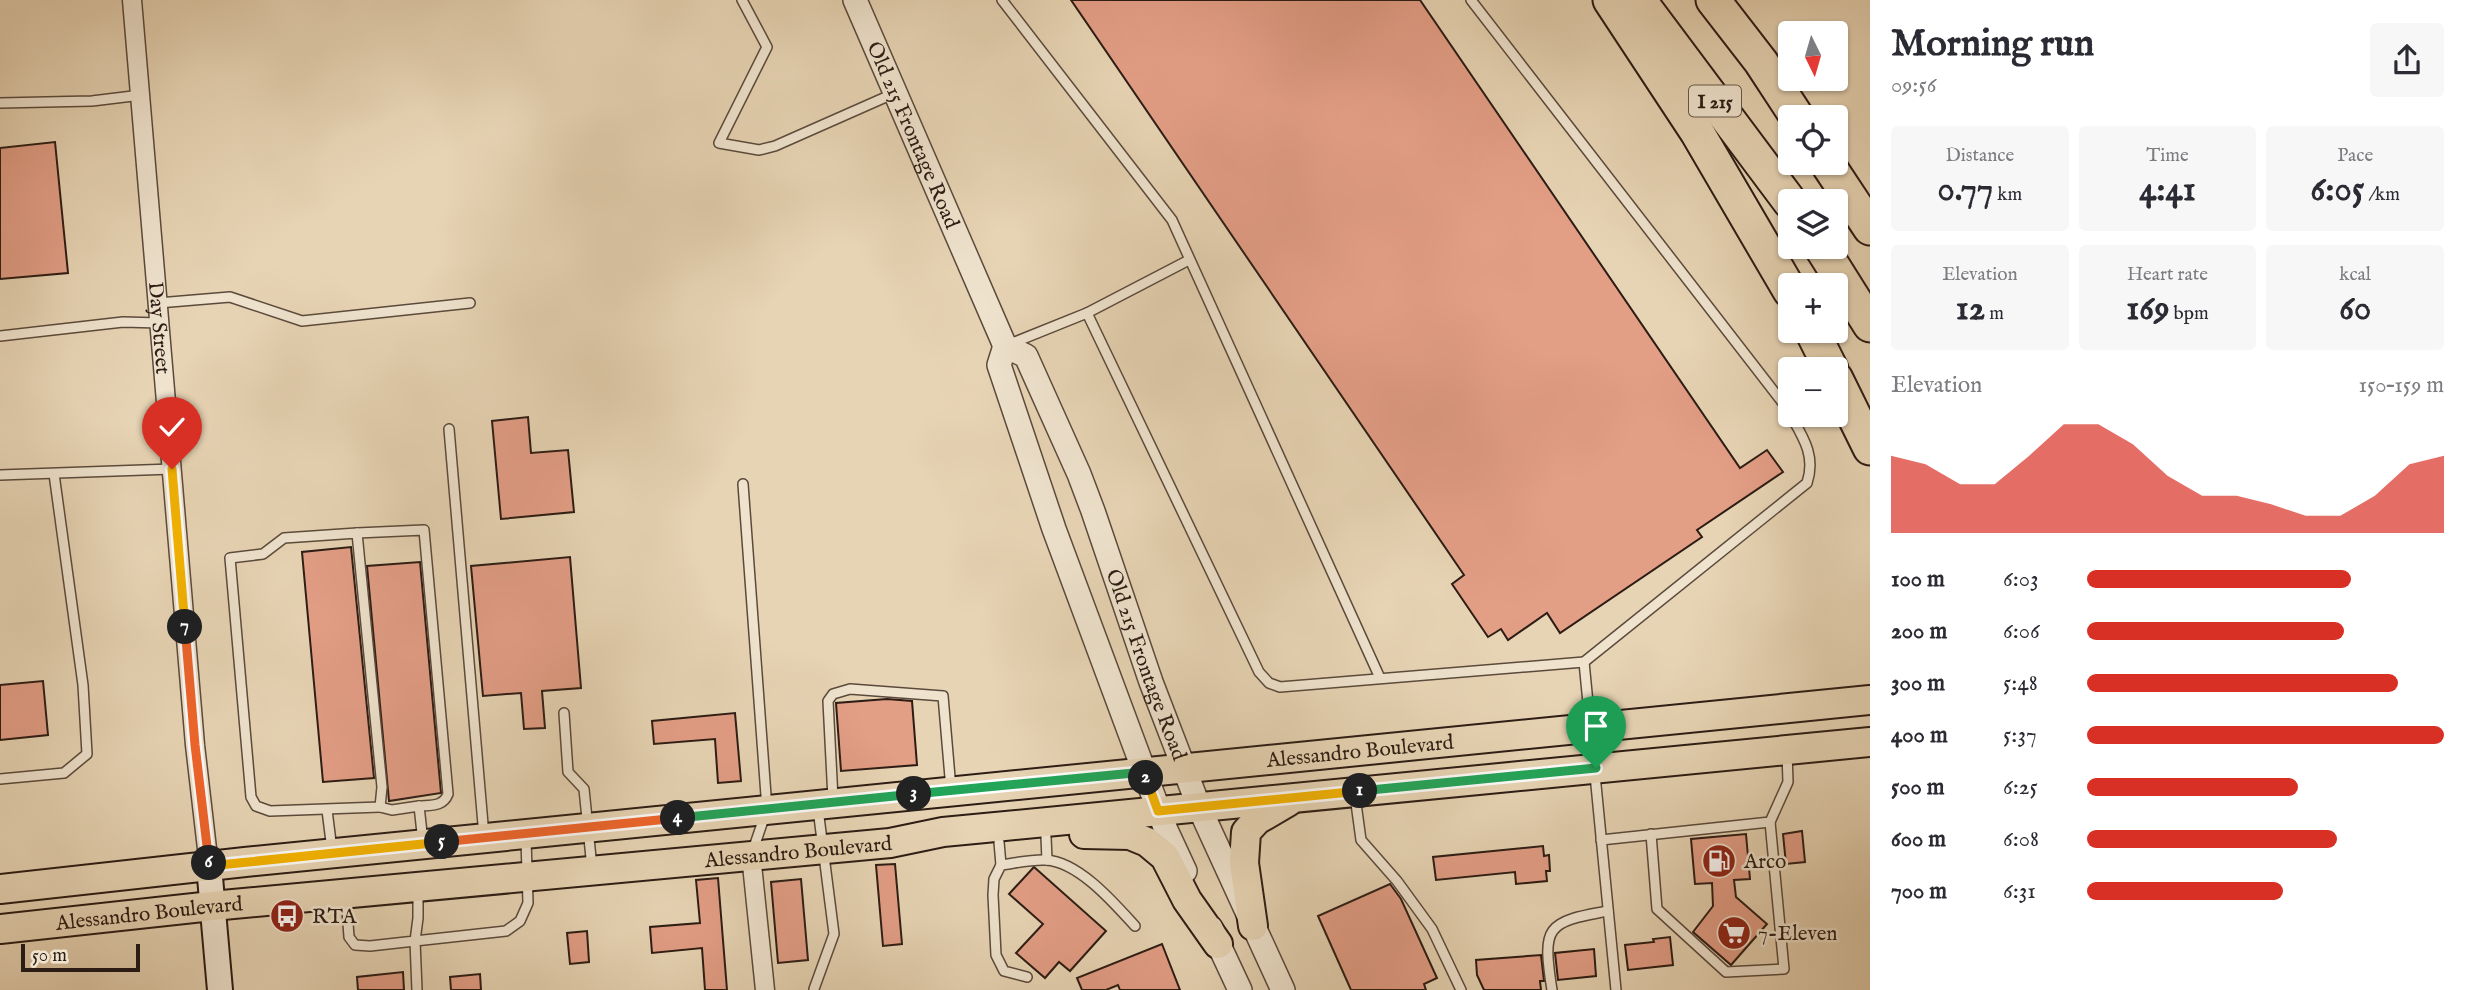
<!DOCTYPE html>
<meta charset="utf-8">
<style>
:root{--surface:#fff;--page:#f7f7f7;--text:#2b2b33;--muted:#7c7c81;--accent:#d93025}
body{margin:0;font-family:"IM FELL English",serif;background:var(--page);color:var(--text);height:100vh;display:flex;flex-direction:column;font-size:26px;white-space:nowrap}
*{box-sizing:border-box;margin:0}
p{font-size:23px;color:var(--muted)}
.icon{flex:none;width:38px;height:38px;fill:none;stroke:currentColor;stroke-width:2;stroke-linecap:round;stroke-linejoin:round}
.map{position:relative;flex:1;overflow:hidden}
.side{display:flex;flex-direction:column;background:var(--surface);width:595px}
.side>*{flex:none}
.needle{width:46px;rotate:175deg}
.buttons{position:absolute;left:1778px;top:21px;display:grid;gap:14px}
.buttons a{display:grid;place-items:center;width:70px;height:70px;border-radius:7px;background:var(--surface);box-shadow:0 2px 5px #0004;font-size:35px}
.scale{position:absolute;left:21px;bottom:18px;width:119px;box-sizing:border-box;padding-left:7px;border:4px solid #2c1c14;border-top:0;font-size:19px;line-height:24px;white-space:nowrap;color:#2c1c14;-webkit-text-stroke:5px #efe3ce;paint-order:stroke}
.pin{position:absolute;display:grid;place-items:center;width:60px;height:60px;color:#fff;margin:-72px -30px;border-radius:50% 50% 50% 0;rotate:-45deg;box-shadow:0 0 7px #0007}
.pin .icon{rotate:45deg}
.km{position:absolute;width:35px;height:35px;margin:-18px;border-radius:50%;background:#222;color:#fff;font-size:19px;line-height:35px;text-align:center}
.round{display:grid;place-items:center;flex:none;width:74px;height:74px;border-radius:7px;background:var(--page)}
.headline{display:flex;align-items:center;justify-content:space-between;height:119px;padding:0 21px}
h1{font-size:38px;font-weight:800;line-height:52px}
.stats{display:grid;grid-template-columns:repeat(3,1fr);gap:10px;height:119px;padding:7px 21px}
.stats div{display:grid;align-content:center;border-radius:7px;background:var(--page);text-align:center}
.stats b{font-size:35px;font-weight:800}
.stats small{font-size:19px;font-weight:400}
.stats p{font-size:19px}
.chart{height:196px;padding:14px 21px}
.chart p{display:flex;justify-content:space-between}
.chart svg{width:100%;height:126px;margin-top:7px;fill:var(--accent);opacity:.7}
ul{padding:0 21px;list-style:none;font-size:23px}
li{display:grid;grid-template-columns:112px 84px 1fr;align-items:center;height:52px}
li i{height:18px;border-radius:9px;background:var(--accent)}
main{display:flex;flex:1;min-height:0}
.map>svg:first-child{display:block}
</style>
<main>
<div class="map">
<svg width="1870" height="990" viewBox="0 0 1870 990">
<rect width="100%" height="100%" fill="#e7d4b4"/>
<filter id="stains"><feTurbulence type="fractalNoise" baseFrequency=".00286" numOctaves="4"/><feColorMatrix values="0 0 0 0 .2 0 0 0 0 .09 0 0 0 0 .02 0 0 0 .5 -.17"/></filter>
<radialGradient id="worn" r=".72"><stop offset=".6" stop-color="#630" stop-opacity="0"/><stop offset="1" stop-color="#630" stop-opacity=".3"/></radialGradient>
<g fill="#e39e86" stroke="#2c1c14" stroke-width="2">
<polygon points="1071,0 1420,0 1740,468 1767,450 1783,472 1697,530 1702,537 1560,633 1547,613 1508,640 1501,629 1488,637 1452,584 1464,575"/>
<polygon points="55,142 68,273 0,279 0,148"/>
<polygon points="528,417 531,453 568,450 574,512 501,519 492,421"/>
<polygon points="351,547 374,778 323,782 302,552"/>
<polygon points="570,557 581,688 542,691 545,728 524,729 521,693 483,696 471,566"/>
<polygon points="420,562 441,793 389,801 367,566"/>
<polygon points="43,681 48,735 0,740 0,685"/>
<polygon points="887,699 912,701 917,765 841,771 836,703"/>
<polygon points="735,713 741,781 718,783 715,739 654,744 652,721"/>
<polygon points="1802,831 1805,862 1786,864 1783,834"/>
<polygon points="1746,834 1750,879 1734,880 1736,897 1767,924 1731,965 1693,932 1713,906 1712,883 1695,884 1691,839"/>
<polygon points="1543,846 1544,856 1549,855 1550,871 1546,871 1547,881 1516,884 1515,872 1436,880 1433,857"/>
<polygon points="895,864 902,944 883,946 876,865"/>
<polygon points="1034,867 1106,931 1070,971 1059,962 1045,978 1016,953 1043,924 1009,894"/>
<polygon points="718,878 727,990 705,990 702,948 652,953 650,927 700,923 696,880"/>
<polygon points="801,879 808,960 778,963 771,882"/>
<polygon points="1390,884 1401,899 1437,978 1424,984 1426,990 1351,990 1318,916"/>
<polygon points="587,931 589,962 570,964 567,933"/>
<polygon points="1670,937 1673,965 1628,970 1625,945 1654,942 1653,939"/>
<polygon points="1162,944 1180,990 1120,990 1118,985 1106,990 1082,990 1077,978"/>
<polygon points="1594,949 1596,976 1558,980 1555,953"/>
<polygon points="1541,955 1544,981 1540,981 1541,990 1484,990 1477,975 1476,960"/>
<polygon points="403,972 404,990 358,990 357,977"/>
<polygon points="480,974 481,990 451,990 450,977"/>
</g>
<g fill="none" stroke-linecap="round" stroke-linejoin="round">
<g stroke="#5b4a3c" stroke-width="12">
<g id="service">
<polyline points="742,0 767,47 719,143 759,150 775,146 895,93"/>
<polyline points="1002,0 1172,220 1380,678"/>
<polyline points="0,103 92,101 141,95"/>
<polyline points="158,303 230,297 302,321 470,303"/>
<path d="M1087 313 1259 672 1269 683 1280 687 1584 662 1807 483C1817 453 1800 433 1786 407L1471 0"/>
<polyline points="0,336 123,322 160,323"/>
<polyline points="1010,344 1087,313 1189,260"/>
<polyline points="449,429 484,836"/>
<polyline points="0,475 172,469"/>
<polyline points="743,484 767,809 752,853"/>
<polygon points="357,533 382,787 380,807 270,811 256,806 251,797 230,558 263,554 284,538"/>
<path d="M357 533 424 530 448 794C443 807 431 805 419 806"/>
<polyline points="1584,662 1616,990"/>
<polyline points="564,713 568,772 584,789 592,868"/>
<polyline points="0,779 64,773 87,754 83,685 54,474"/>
<polyline points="1355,796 1361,840 1397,881 1432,929 1461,990"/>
<polyline points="833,799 828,701 833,694 850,689 943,696 951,789"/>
<polyline points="380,807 392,810 419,806 423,842"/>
<polyline points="327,810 332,850"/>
<polyline points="1651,834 1657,909 1726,972 1784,969 1770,822"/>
<polyline points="1046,837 1047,860"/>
<polyline points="1601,840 1770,822 1788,782 1787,752"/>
<polyline points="999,842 1001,865"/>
<polyline points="346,896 349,937 355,945 370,946 415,941 418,918 418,891"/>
<path d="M1027 977 1004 971 996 955 993 895 994 879 1001 865C1016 863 1032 859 1046 860 1079 862 1114 903 1135 926"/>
<polyline points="814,989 834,934 818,809"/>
<polyline points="417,990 415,941 506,931 520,921 528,903 526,839"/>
<path d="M1552 990C1542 926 1546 922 1608 911"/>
</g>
</g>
<g stroke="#5b4a3c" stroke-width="21">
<g id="minor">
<path id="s1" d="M132 0 195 745 209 866"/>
<polyline points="751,855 765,990"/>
</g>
</g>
<g stroke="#5b4a3c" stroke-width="26">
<g id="tertiary">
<path id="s2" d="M855 0 1005 346 1026 356 1079 474 1093 511 1151 682 1199 807 1283 990"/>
<polyline points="1005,346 999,365 1054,529 1166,830 1185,871"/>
<polyline points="1211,928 1240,990"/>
</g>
</g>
<g stroke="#2c1c14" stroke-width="28">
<polyline id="secondary" points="209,866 220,990"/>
</g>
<g stroke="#2c1c14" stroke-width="32">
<g id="primary">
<polyline points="1084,834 1130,835 1147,842 1165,857 1187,900 1218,944"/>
<path id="s3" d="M0 889 245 862 1870 700"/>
<polyline points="1253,926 1244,863 1246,832 1257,820 1288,802"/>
<path id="s4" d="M0 929 212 906 890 843 943 832 985 828 1870 742"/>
</g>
</g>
<g stroke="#2c1c14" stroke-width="37">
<g id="motorway">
<polyline points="1610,0 1697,132 1790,291"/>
<polyline points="1639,0 1790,202"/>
<polyline points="1713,0 1761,62 1797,117"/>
<polyline points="1827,163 1870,228"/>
<polyline points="1821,247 1870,325"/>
<polyline points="1812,331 1831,369"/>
<polyline points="1836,379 1870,448"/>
</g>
</g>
<use href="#service" stroke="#efe3ce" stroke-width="9"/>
<use href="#minor" stroke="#efe3ce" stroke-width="18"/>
<use href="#tertiary" stroke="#efe3ce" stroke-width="23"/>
<use href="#secondary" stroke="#efe3ce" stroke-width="24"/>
<use href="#primary" stroke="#e7d4b4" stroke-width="28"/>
<use href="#motorway" stroke="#e7d4b4" stroke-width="33"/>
</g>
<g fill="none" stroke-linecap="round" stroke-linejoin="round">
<g stroke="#fff" stroke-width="14">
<polyline id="split-1" points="1360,791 1596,768"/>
</g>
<g stroke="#fff" stroke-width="14">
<polyline id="split-2" points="1146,778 1158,811 1360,791"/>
</g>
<g stroke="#fff" stroke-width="14">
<polyline id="split-3" points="914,794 1144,772 1146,778"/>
</g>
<g stroke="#fff" stroke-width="14">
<polyline id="split-4" points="678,818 914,794"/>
</g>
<g stroke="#fff" stroke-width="14">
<polyline id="split-5" points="442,842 678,818"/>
</g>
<g stroke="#fff" stroke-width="14">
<polyline id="split-6" points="209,863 209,866 442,842"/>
</g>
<g stroke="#fff" stroke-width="14">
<polyline id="split-7" points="185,627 195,745 209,863"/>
</g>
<g stroke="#fff" stroke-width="14">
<polyline id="split-8" points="172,469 185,627"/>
</g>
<use href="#split-1" stroke="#22a559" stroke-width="9"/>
<use href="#split-2" stroke="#f5b400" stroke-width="9"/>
<use href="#split-3" stroke="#22a559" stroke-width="9"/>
<use href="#split-4" stroke="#22a559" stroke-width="9"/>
<use href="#split-5" stroke="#f0652b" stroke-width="9"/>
<use href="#split-6" stroke="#f5b400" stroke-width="9"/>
<use href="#split-7" stroke="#f0652b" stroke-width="9"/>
<use href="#split-8" stroke="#f5b400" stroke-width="9"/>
</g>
<defs>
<g id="fuel-disc" transform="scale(1.75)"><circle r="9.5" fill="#8f2418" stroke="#efe3ce"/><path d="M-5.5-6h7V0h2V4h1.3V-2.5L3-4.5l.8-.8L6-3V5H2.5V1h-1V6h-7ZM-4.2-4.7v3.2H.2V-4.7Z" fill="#fff"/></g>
<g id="bus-disc" transform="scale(1.75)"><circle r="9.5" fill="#8f2418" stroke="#efe3ce"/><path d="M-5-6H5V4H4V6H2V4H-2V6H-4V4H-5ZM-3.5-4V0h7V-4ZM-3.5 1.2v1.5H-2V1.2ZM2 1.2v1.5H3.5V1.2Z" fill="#fff"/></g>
<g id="supermarket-disc" transform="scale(1.75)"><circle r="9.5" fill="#8f2418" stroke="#efe3ce"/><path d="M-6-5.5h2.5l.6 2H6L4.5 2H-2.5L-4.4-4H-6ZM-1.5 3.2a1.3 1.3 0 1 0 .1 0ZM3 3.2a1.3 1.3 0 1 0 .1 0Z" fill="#fff"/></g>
</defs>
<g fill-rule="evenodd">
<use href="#fuel-disc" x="1719" y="861"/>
<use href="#bus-disc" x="287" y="916"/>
<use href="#supermarket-disc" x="1734" y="933"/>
</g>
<g text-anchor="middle" stroke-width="5" stroke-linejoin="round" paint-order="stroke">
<rect fill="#efe3ce" stroke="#66584c" stroke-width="2" x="1689" y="85.5" width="52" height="31" rx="5"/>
<g font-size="19" font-weight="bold" fill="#2c1c14">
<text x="1715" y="108">I 215</text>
</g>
<g font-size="21" fill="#2c1c14" stroke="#efe3ce">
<text dy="7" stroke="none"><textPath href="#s2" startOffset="147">Old 215 Frontage Road</textPath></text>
<text dy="7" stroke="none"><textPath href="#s1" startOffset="329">Day Street</textPath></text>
<text dy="7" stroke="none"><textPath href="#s2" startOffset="732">Old 215 Frontage Road</textPath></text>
<text dy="7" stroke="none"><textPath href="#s3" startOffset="1367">Alessandro Boulevard</textPath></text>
<text dy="7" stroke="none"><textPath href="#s4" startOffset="802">Alessandro Boulevard</textPath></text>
<text dy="7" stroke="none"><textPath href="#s4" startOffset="150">Alessandro Boulevard</textPath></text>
</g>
<g font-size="21" fill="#2c1c14" stroke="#efe3ce" text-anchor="start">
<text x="1744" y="868">Arco</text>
<text x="312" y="923">RTA</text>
<text x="1758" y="940">7-Eleven</text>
</g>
</g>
<rect width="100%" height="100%" filter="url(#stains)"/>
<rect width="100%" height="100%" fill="url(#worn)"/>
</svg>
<div class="buttons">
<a><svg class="needle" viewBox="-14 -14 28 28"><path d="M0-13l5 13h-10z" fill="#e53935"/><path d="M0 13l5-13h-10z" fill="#7c7c81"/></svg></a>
<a><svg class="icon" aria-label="locate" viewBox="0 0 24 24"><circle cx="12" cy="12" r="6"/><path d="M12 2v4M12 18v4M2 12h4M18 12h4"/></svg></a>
<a><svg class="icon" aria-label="layers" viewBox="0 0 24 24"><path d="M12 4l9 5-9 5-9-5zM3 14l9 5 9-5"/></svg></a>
<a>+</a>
<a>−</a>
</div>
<div class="scale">50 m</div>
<div class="pin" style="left:1596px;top:768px;background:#1e9e55"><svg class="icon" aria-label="arrive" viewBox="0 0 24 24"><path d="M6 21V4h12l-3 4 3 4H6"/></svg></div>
<div class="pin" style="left:172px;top:469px;background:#d93025"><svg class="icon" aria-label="check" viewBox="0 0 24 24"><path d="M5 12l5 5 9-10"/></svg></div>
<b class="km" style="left:1360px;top:791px">1</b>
<b class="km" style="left:1146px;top:778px">2</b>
<b class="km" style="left:914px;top:794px">3</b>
<b class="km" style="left:678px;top:818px">4</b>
<b class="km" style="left:442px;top:842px">5</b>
<b class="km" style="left:209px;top:863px">6</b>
<b class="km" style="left:185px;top:627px">7</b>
</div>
<section class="side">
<div class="headline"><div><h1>Morning run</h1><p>09:56</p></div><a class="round"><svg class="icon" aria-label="share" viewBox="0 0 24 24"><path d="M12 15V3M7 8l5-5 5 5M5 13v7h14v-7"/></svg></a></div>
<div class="stats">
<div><p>Distance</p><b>0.77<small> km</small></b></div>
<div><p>Time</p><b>4:41</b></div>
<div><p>Pace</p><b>6:05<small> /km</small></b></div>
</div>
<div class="stats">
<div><p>Elevation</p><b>12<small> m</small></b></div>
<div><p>Heart rate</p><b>169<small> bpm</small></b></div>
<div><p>kcal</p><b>60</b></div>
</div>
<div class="chart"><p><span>Elevation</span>150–159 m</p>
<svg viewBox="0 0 160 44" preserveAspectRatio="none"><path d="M0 44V17L10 20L20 27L30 27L40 17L50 6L60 6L70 13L80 24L90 31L100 31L110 34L120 38L130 38L140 31L150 20L160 17V44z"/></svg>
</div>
<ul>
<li><b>100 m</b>6:03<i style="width:74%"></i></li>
<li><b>200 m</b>6:06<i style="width:72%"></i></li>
<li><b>300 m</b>5:48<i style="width:87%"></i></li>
<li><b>400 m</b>5:37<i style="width:100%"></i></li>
<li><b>500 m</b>6:25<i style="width:59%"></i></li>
<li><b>600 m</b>6:08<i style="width:70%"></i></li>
<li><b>700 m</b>6:31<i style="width:55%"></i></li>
</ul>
</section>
</main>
